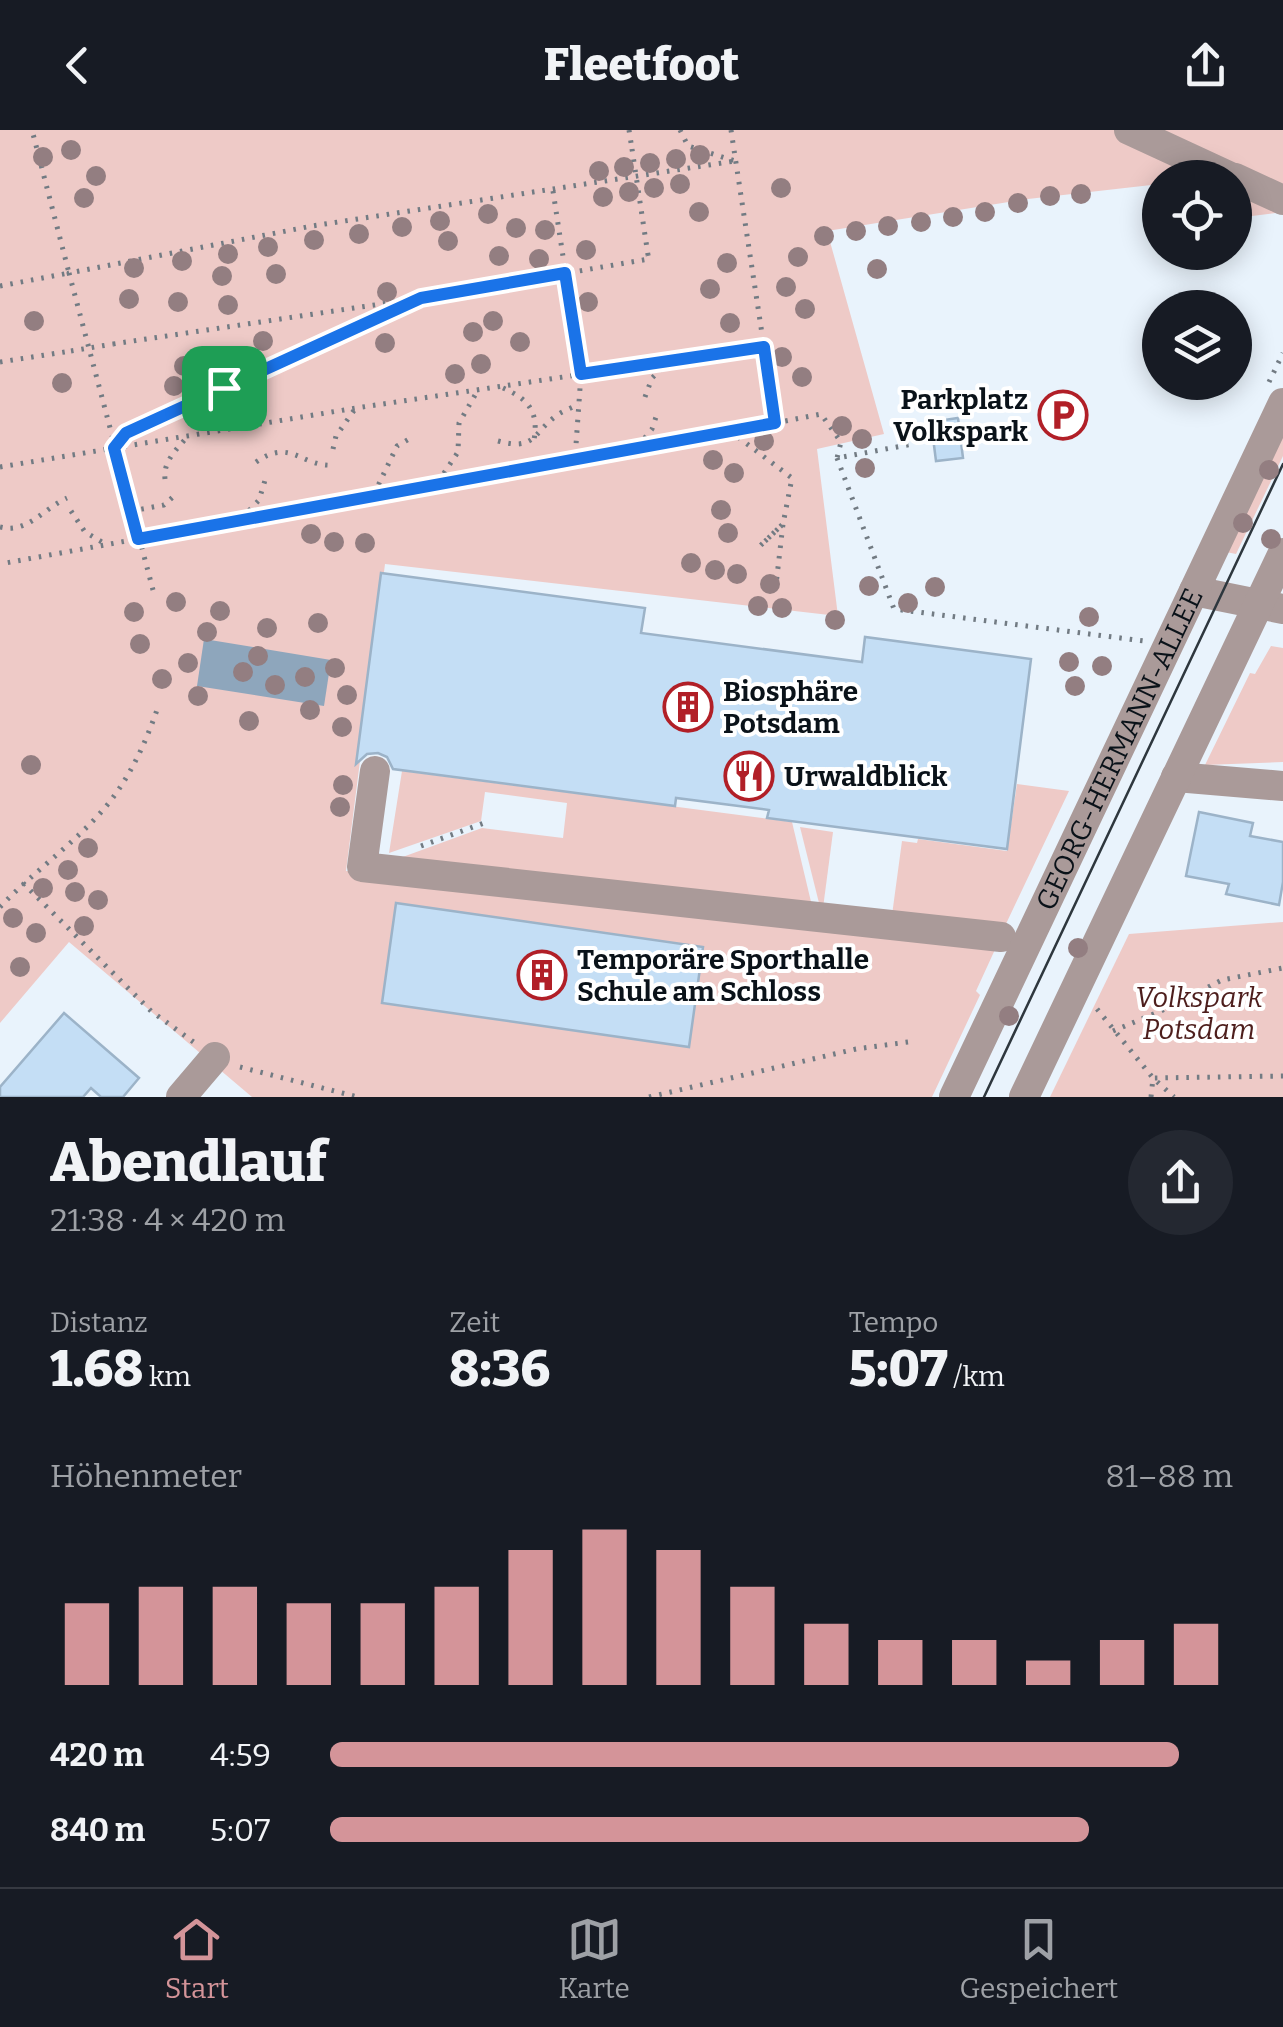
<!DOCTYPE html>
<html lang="de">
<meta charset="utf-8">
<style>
:root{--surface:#171b24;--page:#242831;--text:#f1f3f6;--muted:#9ea1a6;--line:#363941;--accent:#d49499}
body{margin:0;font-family:Bitter,serif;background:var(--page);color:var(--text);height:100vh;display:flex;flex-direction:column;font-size:38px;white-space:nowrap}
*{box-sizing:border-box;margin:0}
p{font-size:32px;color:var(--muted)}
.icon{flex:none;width:55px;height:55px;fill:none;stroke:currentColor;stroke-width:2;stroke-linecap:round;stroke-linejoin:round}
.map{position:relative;height:967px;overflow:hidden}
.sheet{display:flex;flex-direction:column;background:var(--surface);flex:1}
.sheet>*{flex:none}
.fabs{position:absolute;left:1142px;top:30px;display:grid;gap:20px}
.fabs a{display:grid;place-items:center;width:110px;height:110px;border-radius:50%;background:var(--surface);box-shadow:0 5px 25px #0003;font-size:50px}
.pin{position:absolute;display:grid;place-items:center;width:85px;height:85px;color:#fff;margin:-42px;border-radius:20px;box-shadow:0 5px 15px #0006}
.round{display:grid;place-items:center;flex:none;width:105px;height:105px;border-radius:52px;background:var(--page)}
.summary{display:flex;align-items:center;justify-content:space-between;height:170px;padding:0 50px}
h1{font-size:55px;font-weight:800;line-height:75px}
.figures{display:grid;grid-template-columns:repeat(3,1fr);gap:15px;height:170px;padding:10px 50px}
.figures div{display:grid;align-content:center}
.figures b{font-size:50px;font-weight:800}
.figures small{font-size:28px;font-weight:400}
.figures p{font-size:28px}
.chart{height:280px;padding:20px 50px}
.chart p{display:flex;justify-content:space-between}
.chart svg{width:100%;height:180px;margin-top:10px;stroke:var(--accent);stroke-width:6}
ul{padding:0 50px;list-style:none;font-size:32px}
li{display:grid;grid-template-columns:160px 120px 1fr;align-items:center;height:75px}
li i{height:25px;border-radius:12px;background:var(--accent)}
header{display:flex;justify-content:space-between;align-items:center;height:130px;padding:0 50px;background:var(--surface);font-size:45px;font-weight:800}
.dock{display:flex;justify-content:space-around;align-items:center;height:140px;border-top:2px solid var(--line);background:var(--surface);font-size:28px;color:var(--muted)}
.dock a{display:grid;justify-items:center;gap:5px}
.dock .current{color:var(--accent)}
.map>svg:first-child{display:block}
</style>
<header><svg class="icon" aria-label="back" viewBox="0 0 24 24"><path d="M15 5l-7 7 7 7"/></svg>Fleetfoot<svg class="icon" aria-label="share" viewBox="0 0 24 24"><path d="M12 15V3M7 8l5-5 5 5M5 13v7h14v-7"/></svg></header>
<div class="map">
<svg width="1283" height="967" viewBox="0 0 1283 967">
<rect width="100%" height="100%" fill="#e9f3fc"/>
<g fill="#eecac7">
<polygon points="0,0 1283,0 1283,82 1244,87 1235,83 1235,48 1160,48 1160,54 1028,69 827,101 884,304 817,319 838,486 385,434 346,741 826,791 998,813 976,861 980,865 932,967 252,967 69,812 0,893"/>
<polygon points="1283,301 1283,326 1236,424 1226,422"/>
<polygon points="1271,516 1283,518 1283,632 1205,635 1250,543 1255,544"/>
<polygon points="402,641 792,692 812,776 389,732 482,698 563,708 567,673 485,662 481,691 389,723"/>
<polygon points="1017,654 1069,661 1005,796 892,785 902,711 917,713 918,709 1007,721"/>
<polygon points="800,697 833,702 823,778 820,777"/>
<polygon points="1283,792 1283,967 1050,967 1129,804"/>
</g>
<polygon fill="#8ea6bc" points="204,509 331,530 324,576 197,556"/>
<g fill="#c4def5" stroke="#9cb3c8" stroke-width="2.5">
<polygon points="958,288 963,328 936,331 931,292"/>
<polygon points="381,443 645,478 641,503 862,532 865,507 1031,529 1007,719 767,688 769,680 676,668 675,676 393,639 387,627 378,623 367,624 356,634"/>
<polygon points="1199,682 1253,693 1250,706 1283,712 1283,752 1279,775 1226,764 1229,754 1186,746"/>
<polygon points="396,773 703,817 689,917 382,873"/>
<polygon points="64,883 139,948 123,967 101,967 91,958 83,967 0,967 0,957"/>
</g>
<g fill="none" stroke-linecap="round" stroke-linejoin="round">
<g stroke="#727b83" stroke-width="5" stroke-dasharray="2.5 8" stroke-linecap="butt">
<polyline points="629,0 632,19"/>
<polyline points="680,0 688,16 735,31"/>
<polyline points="731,0 764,217"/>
<polyline points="553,61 581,244 575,329"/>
<polyline points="0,156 69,143 32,0"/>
<polyline points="113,214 421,168 649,129 648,125"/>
<polyline points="0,232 71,221"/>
<polyline points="1269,252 1283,223"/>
<path d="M503 258C528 269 539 281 534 310"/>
<polyline points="645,267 652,248 668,233"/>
<polyline points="775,293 821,284 841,312 837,328 913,314"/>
<polyline points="730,301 792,348 783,394 760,416 783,394 776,455"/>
<path d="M498 311C535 321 532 304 556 286 562 281 572 278 579 274"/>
<polyline points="638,316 652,299 657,284"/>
<polyline points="115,318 126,303 415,171"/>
<polyline points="333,319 336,306 355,279"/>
<polyline points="837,328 894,479 1144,511"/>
<path d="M256 332C292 307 301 338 335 335"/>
<polyline points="0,337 356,278 764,217 775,293 0,434"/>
<path d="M165 349C163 331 177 319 188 306"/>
<polyline points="438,352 458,322 459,293 478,260"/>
<polyline points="374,364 397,316 409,309"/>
<polyline points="71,381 85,402 107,415"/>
<polyline points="131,381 164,375 174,366"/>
<polyline points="242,388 259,370 266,347"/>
<path d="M0 397C27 404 44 378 67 368"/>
<polyline points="153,460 69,143 312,96 735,31"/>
<polyline points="421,716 484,693"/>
<polyline points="23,753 151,881 195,913"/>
<path d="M0 777C34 741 77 712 108 674 131 645 146 612 158 577"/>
<polyline points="1097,879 1153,948 1174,967"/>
<polyline points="1113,901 1161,881 1222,850 1283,838"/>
<polyline points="240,937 358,967"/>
<polyline points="649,967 856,919 908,912"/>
<polyline points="1151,967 1153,948 1283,946"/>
</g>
<g stroke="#aa9a99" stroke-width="30">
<polyline points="1129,0 1233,48"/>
<polyline points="1235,48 1283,70"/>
<polyline points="1194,461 1283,479"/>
<polyline points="375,641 362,737 1001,807"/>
<polyline points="1176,647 1283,656"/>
<polyline points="181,967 215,927"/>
<path id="s1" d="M954 967 1283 273"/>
<polyline points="1024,967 1283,423"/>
</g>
<polyline stroke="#2e373e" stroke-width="2.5" points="984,967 1283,334"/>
<g stroke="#727b83" stroke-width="5" stroke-dasharray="2.5 8" stroke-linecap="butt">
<polyline points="632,19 648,125"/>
<polyline points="71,221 113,214"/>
</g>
</g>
<g fill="#937e81">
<circle cx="71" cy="20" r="10"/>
<circle cx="700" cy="25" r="10"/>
<circle cx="43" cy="27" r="10"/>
<circle cx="676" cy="29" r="10"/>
<circle cx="650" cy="33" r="10"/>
<circle cx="624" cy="37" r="10"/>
<circle cx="599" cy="41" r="10"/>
<circle cx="96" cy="46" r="10"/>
<circle cx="680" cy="54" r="10"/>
<circle cx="654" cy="58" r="10"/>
<circle cx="781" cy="58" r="10"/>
<circle cx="629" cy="62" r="10"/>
<circle cx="1081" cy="64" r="10"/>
<circle cx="1050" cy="66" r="10"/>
<circle cx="603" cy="67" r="10"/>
<circle cx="84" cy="68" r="10"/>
<circle cx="1018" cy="73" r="10"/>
<circle cx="699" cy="82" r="10"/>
<circle cx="985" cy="82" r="10"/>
<circle cx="488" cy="84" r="10"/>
<circle cx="953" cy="87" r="10"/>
<circle cx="440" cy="91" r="10"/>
<circle cx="921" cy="92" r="10"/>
<circle cx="888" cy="96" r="10"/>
<circle cx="402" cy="97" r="10"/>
<circle cx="516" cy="98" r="10"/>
<circle cx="545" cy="100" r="10"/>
<circle cx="856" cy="101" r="10"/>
<circle cx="359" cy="104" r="10"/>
<circle cx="824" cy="106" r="10"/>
<circle cx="314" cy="110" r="10"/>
<circle cx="448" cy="111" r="10"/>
<circle cx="268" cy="117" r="10"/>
<circle cx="586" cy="120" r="10"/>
<circle cx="228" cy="124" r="10"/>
<circle cx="499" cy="126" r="10"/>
<circle cx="798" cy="127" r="10"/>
<circle cx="539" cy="129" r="10"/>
<circle cx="182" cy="131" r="10"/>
<circle cx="727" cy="133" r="10"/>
<circle cx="134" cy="138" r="10"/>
<circle cx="877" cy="139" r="10"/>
<circle cx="276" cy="144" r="10"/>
<circle cx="222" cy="146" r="10"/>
<circle cx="786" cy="157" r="10"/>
<circle cx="710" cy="159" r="10"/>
<circle cx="387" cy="162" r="10"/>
<circle cx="129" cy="169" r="10"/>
<circle cx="178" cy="172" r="10"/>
<circle cx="588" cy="172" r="10"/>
<circle cx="228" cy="175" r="10"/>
<circle cx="805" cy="179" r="10"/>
<circle cx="34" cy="191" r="10"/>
<circle cx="493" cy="191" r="10"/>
<circle cx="730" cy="193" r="10"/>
<circle cx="473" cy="202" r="10"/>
<circle cx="263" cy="211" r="10"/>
<circle cx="520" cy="212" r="10"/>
<circle cx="385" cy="213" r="10"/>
<circle cx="224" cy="227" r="10"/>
<circle cx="782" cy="227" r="10"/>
<circle cx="481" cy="234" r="10"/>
<circle cx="184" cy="236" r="10"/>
<circle cx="248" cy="239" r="10"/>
<circle cx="455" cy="244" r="10"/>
<circle cx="802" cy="247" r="10"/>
<circle cx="62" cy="253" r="10"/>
<circle cx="201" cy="253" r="10"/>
<circle cx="174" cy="256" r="10"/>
<circle cx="842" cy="296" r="10"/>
<circle cx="862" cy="309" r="10"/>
<circle cx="764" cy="311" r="10"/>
<circle cx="713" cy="330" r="10"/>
<circle cx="865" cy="338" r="10"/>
<circle cx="1269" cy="340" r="10"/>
<circle cx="734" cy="343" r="10"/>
<circle cx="721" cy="380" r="10"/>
<circle cx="1243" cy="393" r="10"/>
<circle cx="728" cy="403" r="10"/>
<circle cx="311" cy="404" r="10"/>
<circle cx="1271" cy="409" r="10"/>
<circle cx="334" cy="412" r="10"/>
<circle cx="365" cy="413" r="10"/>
<circle cx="691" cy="433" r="10"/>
<circle cx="715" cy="440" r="10"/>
<circle cx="737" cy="444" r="10"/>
<circle cx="770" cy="454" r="10"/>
<circle cx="869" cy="456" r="10"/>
<circle cx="935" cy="457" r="10"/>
<circle cx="176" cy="472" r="10"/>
<circle cx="908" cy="473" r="10"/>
<circle cx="758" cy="476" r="10"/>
<circle cx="782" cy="478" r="10"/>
<circle cx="220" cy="481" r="10"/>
<circle cx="134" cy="482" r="10"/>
<circle cx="1089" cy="487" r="10"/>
<circle cx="835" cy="490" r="10"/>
<circle cx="318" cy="493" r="10"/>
<circle cx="267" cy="498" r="10"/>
<circle cx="207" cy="502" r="10"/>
<circle cx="140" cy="514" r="10"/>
<circle cx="258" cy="526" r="10"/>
<circle cx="1069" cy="532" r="10"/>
<circle cx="188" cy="533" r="10"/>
<circle cx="1102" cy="536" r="10"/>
<circle cx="335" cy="538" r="10"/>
<circle cx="243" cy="542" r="10"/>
<circle cx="305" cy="547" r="10"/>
<circle cx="162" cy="549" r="10"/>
<circle cx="275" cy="555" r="10"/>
<circle cx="1075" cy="556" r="10"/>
<circle cx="347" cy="565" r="10"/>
<circle cx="198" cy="566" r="10"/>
<circle cx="310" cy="580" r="10"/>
<circle cx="249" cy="591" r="10"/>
<circle cx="342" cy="597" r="10"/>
<circle cx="31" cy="635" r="10"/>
<circle cx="343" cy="655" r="10"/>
<circle cx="340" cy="677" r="10"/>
<circle cx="88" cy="718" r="10"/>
<circle cx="68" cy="740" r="10"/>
<circle cx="43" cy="758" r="10"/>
<circle cx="75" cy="762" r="10"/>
<circle cx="98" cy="770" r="10"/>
<circle cx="13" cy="788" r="10"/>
<circle cx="84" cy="796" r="10"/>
<circle cx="36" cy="803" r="10"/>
<circle cx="1078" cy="818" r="10"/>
<circle cx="20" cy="837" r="10"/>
<circle cx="1009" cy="886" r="10"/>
</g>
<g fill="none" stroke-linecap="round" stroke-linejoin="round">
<g stroke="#fff" stroke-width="20">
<polygon id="route" points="565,143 581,244 764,217 775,293 138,409 114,318 126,303 421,168"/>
</g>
<use href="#route" stroke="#1a73e8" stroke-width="12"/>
</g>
<defs>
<g id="parking-ring" transform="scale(2.5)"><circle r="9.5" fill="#fff" stroke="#b11f27" stroke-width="1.5"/><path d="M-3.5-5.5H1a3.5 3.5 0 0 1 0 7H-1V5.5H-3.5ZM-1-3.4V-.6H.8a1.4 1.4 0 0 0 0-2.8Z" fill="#b11f27"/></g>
<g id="building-ring" transform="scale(2.5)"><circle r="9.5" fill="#fff" stroke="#b11f27" stroke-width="1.5"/><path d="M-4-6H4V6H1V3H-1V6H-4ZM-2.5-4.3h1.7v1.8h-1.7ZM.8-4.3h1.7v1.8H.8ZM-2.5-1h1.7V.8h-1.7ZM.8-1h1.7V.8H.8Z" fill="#b11f27"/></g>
<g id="restaurant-ring" transform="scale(2.5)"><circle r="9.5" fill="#fff" stroke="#b11f27" stroke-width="1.5"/><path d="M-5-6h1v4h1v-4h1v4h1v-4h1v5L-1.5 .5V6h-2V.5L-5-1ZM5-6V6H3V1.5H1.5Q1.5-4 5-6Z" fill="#b11f27"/></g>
</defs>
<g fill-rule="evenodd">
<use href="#parking-ring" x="1063" y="285"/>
<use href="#building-ring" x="688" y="577"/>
<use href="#restaurant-ring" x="749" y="646"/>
<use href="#building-ring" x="542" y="845"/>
</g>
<g text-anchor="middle" stroke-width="8" stroke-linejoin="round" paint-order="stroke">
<g font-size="28" font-weight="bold" fill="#0a1219" stroke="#fff" text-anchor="start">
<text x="1028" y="279" text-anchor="end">Parkplatz<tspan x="1028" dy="32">Volkspark</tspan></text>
<text x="723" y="571">Biosphäre<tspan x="723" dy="32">Potsdam</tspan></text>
<text x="784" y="656">Urwaldblick</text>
<text x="577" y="839">Temporäre Sporthalle<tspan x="577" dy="32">Schule am Schloss</tspan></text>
</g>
<g font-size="28" fill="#0a1219" stroke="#fff">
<text dy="10" stroke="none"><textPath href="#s1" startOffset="385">GEORG-HERMANN-ALLEE</textPath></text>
</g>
<g font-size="28" font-style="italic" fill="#4d1e1c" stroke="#fff">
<text x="1199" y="877">Volkspark<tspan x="1199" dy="32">Potsdam</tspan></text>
</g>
</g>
</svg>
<div class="fabs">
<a><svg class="icon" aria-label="locate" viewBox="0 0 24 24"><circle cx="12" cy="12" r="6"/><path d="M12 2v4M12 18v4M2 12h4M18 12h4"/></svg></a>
<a><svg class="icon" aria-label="layers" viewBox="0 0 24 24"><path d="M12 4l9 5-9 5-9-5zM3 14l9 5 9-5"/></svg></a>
</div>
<div class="pin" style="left:224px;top:258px;background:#1e9e55"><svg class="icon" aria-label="arrive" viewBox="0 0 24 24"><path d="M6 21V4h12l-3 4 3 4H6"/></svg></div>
</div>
<section class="sheet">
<div class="summary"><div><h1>Abendlauf</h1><p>21:38 · 4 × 420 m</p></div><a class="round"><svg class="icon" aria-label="share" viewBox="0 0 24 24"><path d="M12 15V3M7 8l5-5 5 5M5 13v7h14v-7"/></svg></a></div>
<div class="figures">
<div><p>Distanz</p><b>1.68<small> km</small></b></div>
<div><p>Zeit</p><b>8:36</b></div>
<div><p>Tempo</p><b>5:07<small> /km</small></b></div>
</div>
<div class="chart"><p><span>Höhenmeter</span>81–88 m</p>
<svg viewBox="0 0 160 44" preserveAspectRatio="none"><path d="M5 44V24M15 44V20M25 44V20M35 44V24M45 44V24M55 44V20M65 44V11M75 44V6M85 44V11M95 44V20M105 44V29M115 44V33M125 44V33M135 44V38M145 44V33M155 44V29"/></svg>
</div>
<ul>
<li><b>420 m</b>4:59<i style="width:94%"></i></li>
<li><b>840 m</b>5:07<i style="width:84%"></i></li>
</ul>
</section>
<nav class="dock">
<a class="current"><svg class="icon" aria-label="home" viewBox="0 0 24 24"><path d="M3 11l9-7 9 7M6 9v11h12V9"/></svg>Start</a>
<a><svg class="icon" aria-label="map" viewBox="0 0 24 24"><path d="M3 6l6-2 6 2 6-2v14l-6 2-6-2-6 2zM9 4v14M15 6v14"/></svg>Karte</a>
<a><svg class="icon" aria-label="saved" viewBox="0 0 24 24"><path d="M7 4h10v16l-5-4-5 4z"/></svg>Gespeichert</a>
</nav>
